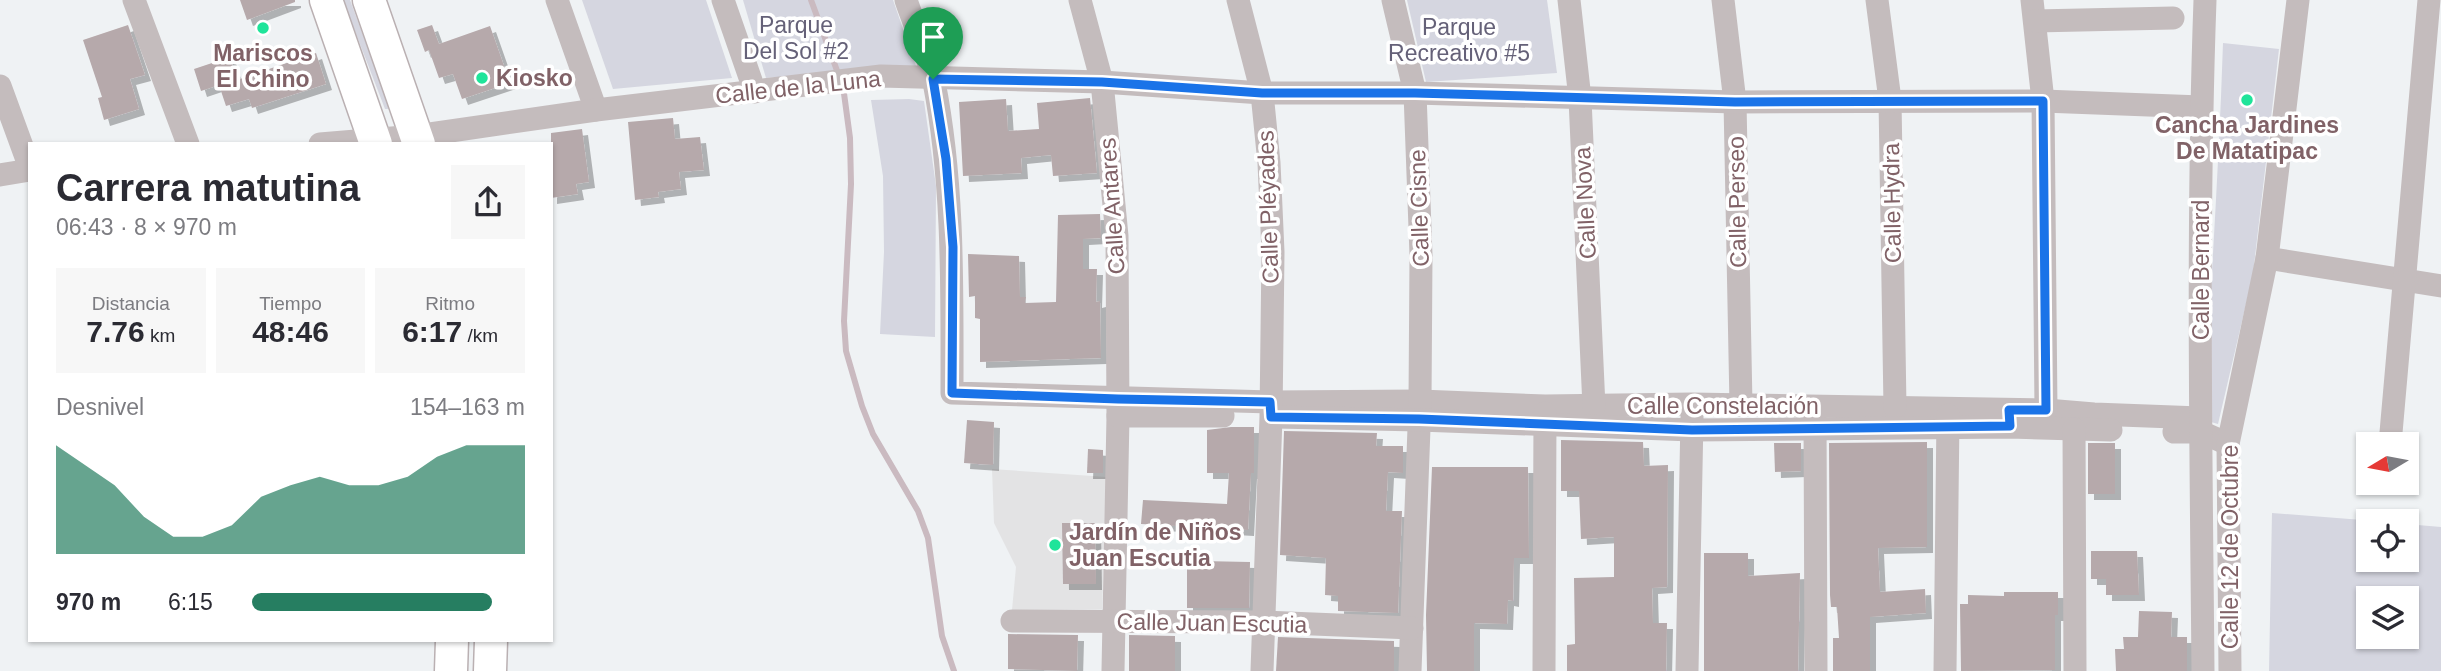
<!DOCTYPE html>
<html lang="es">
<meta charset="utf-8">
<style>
:root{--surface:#fff;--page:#f7f7f7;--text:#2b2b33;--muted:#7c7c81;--accent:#267e61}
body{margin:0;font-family:Arial,sans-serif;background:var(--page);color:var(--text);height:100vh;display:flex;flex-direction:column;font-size:26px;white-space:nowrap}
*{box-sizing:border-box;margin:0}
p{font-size:23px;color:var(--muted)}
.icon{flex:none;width:38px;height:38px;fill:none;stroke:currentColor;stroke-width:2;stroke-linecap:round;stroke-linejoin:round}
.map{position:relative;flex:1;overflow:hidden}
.side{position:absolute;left:28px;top:142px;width:525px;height:500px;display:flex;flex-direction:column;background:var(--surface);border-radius:0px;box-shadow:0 2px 5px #0004}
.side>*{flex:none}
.needle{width:46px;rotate:260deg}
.buttons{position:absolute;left:2356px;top:432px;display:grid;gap:14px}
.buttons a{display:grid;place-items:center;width:63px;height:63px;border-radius:0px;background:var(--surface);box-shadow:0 2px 5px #0004;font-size:35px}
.pin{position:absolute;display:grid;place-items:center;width:60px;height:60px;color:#fff;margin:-72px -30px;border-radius:50% 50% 50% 0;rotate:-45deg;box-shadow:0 0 7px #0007}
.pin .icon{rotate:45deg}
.round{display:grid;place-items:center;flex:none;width:74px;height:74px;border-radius:0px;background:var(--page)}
.head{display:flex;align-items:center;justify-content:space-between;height:119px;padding:0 28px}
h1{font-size:38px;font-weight:800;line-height:52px}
.figures{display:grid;grid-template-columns:repeat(3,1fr);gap:10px;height:119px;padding:7px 28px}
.figures div{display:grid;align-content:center;border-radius:0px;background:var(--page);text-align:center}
.figures b{font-size:30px;font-weight:800}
.figures small{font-size:19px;font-weight:400}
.figures p{font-size:19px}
.chart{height:196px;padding:14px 28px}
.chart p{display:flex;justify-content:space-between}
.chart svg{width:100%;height:126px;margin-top:7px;fill:var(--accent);opacity:.7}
ul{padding:0 28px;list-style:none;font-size:23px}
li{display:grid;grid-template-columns:112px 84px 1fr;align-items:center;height:52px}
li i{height:18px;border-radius:9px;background:var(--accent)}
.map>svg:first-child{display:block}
</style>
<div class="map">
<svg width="2441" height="671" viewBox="0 0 2441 671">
<defs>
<filter id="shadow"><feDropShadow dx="6" dy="6" stdDeviation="0" flood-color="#0004"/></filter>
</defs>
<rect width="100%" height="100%" fill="#eff2f4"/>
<polygon fill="#e3e3e4" points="992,469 1107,477 1102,609 1012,610 1016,567 994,523"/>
<g fill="#d5d6e0" fill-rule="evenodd">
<polygon points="343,0 350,0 389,106 388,109 385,109"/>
<polygon points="582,0 706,0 732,78 613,89"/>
<polygon points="743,0 893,0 916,66 766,78"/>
<polygon points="1407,0 1547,0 1557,73 1426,82"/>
<path d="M2223 43 2279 49 2253 274 2218 424 2204 420C2210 294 2219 169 2223 43Z"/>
<polygon points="909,99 924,101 936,186 935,337 880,334 884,252 883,176 871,100"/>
<path d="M2272 513 2375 521 2368 522V560H2406V524L2441 527V671H2269ZM2368 598H2406V637H2368Z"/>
</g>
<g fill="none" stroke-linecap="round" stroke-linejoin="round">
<g stroke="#cabac0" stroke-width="6">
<polyline points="811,0 839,76"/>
<polyline points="843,86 850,138 851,184 844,321 846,351 862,406 873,434 918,511 928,538 942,636 954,671"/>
</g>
</g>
<g fill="#b6a9ab" filter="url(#shadow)">
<polygon points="240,0 295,0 295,2 247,20"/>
<polygon points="128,25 145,75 130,79 139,109 104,120 98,98 102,97 83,40"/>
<polygon points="432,25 439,44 490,26 510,83 462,99 453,74 439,78 429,50 425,52 417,30"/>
<polygon points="316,53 326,84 252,108 249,99 226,106 219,85 201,91 194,69 230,57 237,80"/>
<polygon points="1090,98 1097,173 1053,176 1051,155 1021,158 1022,173 963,176 959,102 1006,99 1008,131 1039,129 1037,103"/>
<polygon points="673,118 675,139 700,137 704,170 679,172 681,189 658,192 659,197 635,200 628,122"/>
<polygon points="582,129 589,182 576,184 578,194 551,198 551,133"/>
<polygon points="1100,214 1101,238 1083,239 1083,269 1097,269 1096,302 1100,301 1101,358 980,362 980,319 975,318 975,296 969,297 968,254 1019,256 1020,297 1026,297 1025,303 1056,302 1058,215"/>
<polygon points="967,420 994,422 993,465 964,463"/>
<polygon points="1231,427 1254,427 1254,473 1251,473 1248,530 1141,524 1143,500 1227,504 1229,473 1207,473 1207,430"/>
<polygon points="1284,431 1377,433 1376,446 1403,446 1403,473 1388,472 1386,511 1402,511 1398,613 1338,611 1338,596 1325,595 1326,558 1280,555"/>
<polygon points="1561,440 1643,442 1644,466 1668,465 1667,587 1652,588 1653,623 1667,623 1666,671 1567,671 1567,645 1575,644 1574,578 1614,577 1614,537 1581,539 1579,491 1561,491"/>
<polygon points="1927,442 1927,547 1878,548 1880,592 1925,589 1926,613 1870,617 1870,671 1833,671 1833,638 1839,638 1837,607 1831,607 1830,595 1829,443"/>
<polygon points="1774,443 1801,443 1801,471 1775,472"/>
<rect x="2088" y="443" width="27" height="51"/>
<polygon points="1088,449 1103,450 1103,473 1087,473"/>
<polygon points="1432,467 1528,467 1529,558 1514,558 1513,601 1508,600 1507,624 1474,623 1474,671 1427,671 1426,615"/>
<polygon points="1062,523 1095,523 1096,584 1063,584"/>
<polygon points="2091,551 2137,551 2139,595 2106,595 2106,579 2091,579"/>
<polygon points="1704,553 1748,553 1748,576 1800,573 1798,671 1704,671"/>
<polygon points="1201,561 1250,562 1249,608 1187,608 1187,566 1201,566"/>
<polygon points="2004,592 2058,592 2058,615 2055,615 2055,670 1961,671 1960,604 1968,604 1968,595 2004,596"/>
<polygon points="2139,611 2172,612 2171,637 2187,637 2187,671 2116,671 2115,649 2124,649 2123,637 2138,637"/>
<polygon points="1008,634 1078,635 1077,671 1008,669"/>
<polygon points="1129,635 1175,636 1175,671 1129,671"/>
<polygon points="1278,637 1394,641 1394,671 1276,671"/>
</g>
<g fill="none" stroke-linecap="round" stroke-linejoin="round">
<g stroke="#bab0b2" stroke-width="35">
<g id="secondary">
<polyline points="326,0 376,144"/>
<polyline points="369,0 419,144"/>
<polyline points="451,671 452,640"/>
<polyline points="490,671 491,640"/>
</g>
</g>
<g stroke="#c4bcbd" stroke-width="23">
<polyline points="134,0 188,144"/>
<polyline points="557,0 596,110"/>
<polyline points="723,0 755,92"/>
<path d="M906 0C915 27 928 54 934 82 954 184 952 288 952 393L1271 402 1420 401 1545 406 1692 404 2046 410 2094 414 2200 418"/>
<polyline points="1080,0 1102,82 1117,236 1118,416 1113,671"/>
<polyline points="1238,0 1262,93 1269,163 1273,252 1271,417 1262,671"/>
<polyline points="1393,0 1415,93 1421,255 1420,401 1410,671"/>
<polyline points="1569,0 1580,99 1594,407"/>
<polyline points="1723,0 1735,102 1741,405"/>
<polyline points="1877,0 1890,100 1895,407"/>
<polyline points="2032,0 2043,101 2046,410"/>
<polyline points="2035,21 2173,18"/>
<polyline points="0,86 30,168"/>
<polyline points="320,144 416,136 596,110 881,76 1102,82 1262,93 1415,93 1735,102 2043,101 2201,107"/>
<polyline points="0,175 30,170"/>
<polyline points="2267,258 2441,286"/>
<polyline points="1815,415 1816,671"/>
<polyline points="1118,416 1223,416"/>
<polyline points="1275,417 1419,420 1692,430 2010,427 2111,430"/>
<polyline points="2074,429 2075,671"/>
<polyline points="2174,432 2201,432 2228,444"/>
<polyline points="2390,444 2429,0"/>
<polyline points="1012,621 1264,622 1412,628"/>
<polyline points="1544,671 1545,413"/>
<polyline points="1687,671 1692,418"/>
<polyline points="1945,671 1948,415"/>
<path d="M2203 671C2201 447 2197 224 2205 0"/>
<polyline points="2230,671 2228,444 2267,258 2298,0"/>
</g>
<use href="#secondary" stroke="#fff" stroke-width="32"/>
</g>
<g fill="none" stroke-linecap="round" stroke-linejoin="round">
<g stroke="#fff" stroke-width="14">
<polygon id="route" points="933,79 1102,82 1262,93 1415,93 1735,102 2043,101 2046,410 2009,410 2010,426 1692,430 1419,419 1271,417 1270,402 1118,399 952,393 953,247 946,159"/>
</g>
<use href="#route" stroke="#1a73e8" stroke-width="9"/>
</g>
<g fill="#1fe49a" stroke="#fff" stroke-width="2.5">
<circle cx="263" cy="28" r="7"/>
<circle cx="482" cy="78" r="7"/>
<circle cx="2247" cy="100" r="7"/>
<circle cx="1055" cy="545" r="7"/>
</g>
<g text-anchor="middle" stroke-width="7" stroke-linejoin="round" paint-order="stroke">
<g font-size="23" fill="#656178" stroke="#fff">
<text x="796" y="33">Parque<tspan x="796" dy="26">Del Sol #2</tspan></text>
<text x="1459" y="35">Parque<tspan x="1459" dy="26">Recreativo #5</tspan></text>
</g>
<g font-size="23" font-weight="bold" fill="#816267" stroke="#fff">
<text x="263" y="61">Mariscos<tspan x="263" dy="26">El Chino</tspan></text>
<text x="496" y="86" text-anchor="start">Kiosko</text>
<text x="2247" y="133">Cancha Jardines<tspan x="2247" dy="26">De Matatipac</tspan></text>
<text x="1069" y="540" text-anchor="start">Jardín de Niños<tspan x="1069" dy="26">Juan Escutia</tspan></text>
</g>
<g font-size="23" fill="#816267" stroke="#fff">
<text transform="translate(798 87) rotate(-6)" y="8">Calle de la Luna</text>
<text transform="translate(1737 202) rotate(-91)" y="8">Calle Perseo</text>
<text transform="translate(1585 203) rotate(-93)" y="8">Calle Nova</text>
<text transform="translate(1892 203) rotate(-91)" y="8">Calle Hydra</text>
<text transform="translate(1112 206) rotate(-94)" y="8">Calle Antares</text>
<text transform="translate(1268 207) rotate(-92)" y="8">Calle Pléyades</text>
<text transform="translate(1419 208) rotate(-92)" y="8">Calle Cisne</text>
<text transform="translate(2201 270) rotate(-90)" y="8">Calle Bernard</text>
<text x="1723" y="414">Calle Constelación</text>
<text transform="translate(2230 547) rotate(-90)" y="8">Calle 12 de Octubre</text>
<text transform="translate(1212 623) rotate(1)" y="8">Calle Juan Escutia</text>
</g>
</g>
</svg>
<div class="buttons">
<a><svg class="needle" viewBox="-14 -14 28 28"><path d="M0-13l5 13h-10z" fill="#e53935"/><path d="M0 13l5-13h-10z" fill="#7c7c81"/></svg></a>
<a><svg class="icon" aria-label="locate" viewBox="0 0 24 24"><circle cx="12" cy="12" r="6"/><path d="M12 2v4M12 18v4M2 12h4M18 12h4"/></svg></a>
<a><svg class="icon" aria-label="layers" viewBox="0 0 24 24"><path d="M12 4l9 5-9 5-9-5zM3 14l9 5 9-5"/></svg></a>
</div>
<div class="pin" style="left:933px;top:79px;background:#1e9e55"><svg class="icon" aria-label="arrive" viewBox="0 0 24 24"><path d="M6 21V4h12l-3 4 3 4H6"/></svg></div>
<section class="side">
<div class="head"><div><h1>Carrera matutina</h1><p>06:43 · 8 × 970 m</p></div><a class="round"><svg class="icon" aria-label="share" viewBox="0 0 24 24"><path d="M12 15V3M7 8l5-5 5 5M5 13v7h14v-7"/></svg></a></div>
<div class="figures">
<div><p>Distancia</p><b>7.76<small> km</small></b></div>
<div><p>Tiempo</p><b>48:46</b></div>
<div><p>Ritmo</p><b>6:17<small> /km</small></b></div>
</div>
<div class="chart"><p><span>Desnivel</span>154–163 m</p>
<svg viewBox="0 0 160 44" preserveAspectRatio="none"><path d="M0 44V6L10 13L20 20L30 31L40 38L50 38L60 34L70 24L80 20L90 17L100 20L110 20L120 17L130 10L140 6L150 6L160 6V44z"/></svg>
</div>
<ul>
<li><b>970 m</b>6:15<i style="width:88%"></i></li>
</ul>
</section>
</div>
